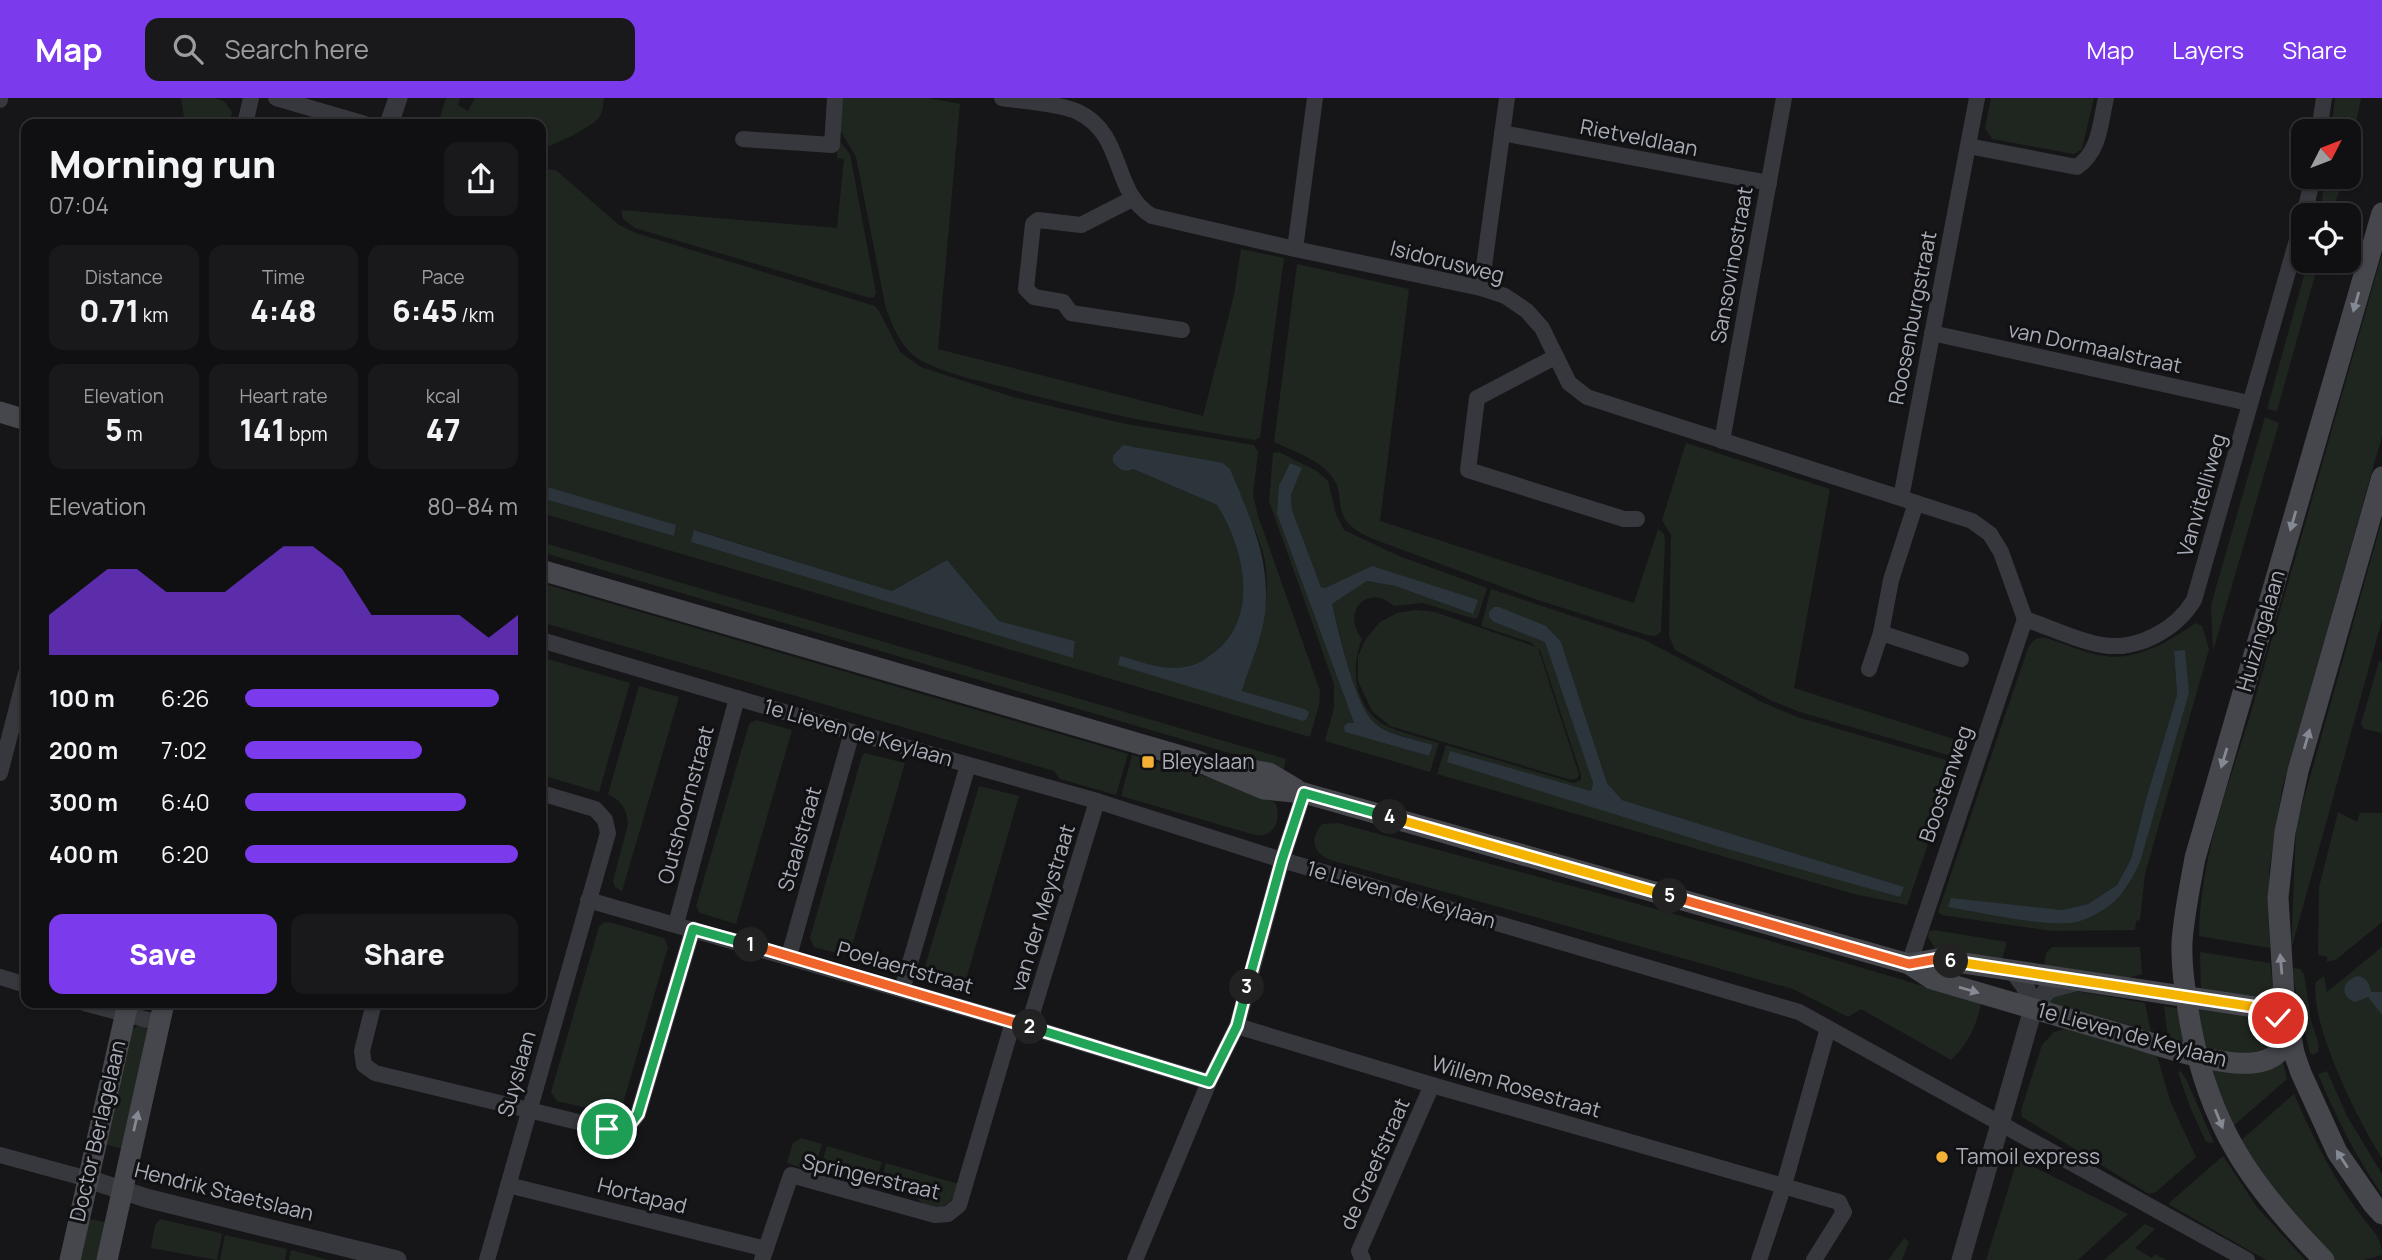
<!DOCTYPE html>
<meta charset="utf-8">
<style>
:root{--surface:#101012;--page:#19191b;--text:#f1f3f6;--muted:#9c9d9f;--line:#303032;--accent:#7c3aed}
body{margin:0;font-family:Manrope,sans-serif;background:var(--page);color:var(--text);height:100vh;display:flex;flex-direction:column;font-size:26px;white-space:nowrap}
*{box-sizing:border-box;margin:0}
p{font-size:23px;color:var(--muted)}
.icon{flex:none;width:38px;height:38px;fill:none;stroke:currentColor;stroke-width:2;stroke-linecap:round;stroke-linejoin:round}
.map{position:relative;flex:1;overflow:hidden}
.sheet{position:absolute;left:21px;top:21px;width:525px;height:889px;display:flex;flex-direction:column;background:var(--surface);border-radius:14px;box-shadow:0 2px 5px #0004,0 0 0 2px var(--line)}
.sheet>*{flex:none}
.needle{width:46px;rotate:48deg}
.controls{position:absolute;left:2291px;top:21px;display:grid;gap:14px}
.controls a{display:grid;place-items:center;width:70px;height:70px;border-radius:14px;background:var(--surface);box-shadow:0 2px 5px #0004,0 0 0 2px var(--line);font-size:35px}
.pin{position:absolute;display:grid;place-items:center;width:60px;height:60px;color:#fff;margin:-30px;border:4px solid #fff;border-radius:50%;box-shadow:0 2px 7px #0007}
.km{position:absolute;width:35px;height:35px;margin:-18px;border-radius:50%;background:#222;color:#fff;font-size:19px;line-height:35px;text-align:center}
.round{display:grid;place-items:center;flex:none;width:74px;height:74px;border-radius:14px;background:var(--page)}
.summary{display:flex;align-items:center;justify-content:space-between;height:119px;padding:0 28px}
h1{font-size:38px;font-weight:800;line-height:52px}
.stats{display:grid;grid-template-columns:repeat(3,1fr);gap:10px;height:119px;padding:7px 28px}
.stats div{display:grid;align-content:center;border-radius:14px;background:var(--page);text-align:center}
.stats b{font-size:30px;font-weight:800}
.stats small{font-size:19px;font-weight:400}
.stats p{font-size:19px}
.chart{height:196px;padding:14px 28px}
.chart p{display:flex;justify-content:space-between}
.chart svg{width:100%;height:126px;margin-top:7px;fill:var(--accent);opacity:.7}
.button{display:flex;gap:14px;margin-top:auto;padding:14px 28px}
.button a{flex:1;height:80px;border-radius:14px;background:var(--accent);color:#fff;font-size:28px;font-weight:800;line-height:80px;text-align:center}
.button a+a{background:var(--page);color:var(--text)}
ul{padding:0 28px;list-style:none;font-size:23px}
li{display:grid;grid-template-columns:112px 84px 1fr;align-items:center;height:52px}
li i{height:18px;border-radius:9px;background:var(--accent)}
header{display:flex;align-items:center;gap:42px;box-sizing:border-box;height:98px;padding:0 35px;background:var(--accent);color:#fff}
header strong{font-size:33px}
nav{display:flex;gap:38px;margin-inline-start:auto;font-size:24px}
.search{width:490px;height:63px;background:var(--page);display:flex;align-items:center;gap:18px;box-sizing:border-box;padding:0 24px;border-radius:14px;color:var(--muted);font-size:26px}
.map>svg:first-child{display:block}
</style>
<header>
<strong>Map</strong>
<div class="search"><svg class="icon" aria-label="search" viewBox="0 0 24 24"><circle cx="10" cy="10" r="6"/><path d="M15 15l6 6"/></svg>Search here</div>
<nav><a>Map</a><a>Layers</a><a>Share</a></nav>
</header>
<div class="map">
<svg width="2382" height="1162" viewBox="0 0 2382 1162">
<rect width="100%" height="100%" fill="#161618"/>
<g fill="#1e261f" fill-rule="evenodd">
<polygon points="181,0 215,0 224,3 232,14 229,26 185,26"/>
<path d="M446 0H460L458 7 468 13 475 0H604C603 7 603 16 597 22 588 30 553 48 541 51V26H453L439 22Z"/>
<path d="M842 0H928L960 6 938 251 1203 318 1234 197 1241 151 1284 160 1260 339 1255 342C1170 328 1086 313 1003 289 977 282 946 276 922 263 902 252 894 231 886 211L856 59 839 30Z"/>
<polygon points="1991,0 2094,0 2082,51 2074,56 1992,41 1985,30"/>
<polygon points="2335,0 2361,0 2349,59 2348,33 2331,33"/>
<polygon points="838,41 850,56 876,195 874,199 870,200 635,130 623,121 621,112 837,130 844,61 837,60"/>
<path d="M547 71 557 73 619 127 636 135 875 208 879 213 900 254 921 269 1013 299 1126 326 1254 347 1258 354 1253 397 1258 418 1320 593 1319 607 1310 639 541 415V400L674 438 676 428 541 387V72ZM1133 348 1241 397C1248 417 1259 438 1264 459 1274 505 1255 549 1242 593L1305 611 1119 567 1120 558C1143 565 1166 574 1189 568 1201 565 1208 559 1217 552 1260 516 1243 447 1217 407L1133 371ZM695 432 892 493 947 462 999 523 1075 543 1073 559 691 444Z"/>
<polygon points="2325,79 2343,79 2332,117 2320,117"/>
<path d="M2382 156V338L2282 691 2269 773 2270 850 2199 838C2200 752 2235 672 2258 590 2299 446 2341 301 2382 156Z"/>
<polygon points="2308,163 2319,163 2277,313 2267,311"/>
<path d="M1297 166 1409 191 1380 423 1634 505 1658 431 1664 436 1665 443 1661 534 1655 538 1647 537 1535 501 1373 441C1321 418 1354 400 1327 373 1314 360 1291 352 1274 344Z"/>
<polygon points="2265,319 2279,325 2213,553 2211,507"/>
<polygon points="1686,345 1830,391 1794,590 1963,644 1958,660 1800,614 1772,603 1675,552 1669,538 1671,437 1662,422"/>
<path d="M1279 354 1317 373 1328 383 1336 416 1344 432 1399 458 1487 490 1478 519 1475 521 1423 505 1394 508C1369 485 1340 513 1362 541 1349 573 1355 615 1391 630 1406 636 1423 640 1439 645L1430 674 1325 643 1334 610V586L1269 403 1273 355ZM1302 370 1291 397 1292 412 1321 489 1325 490 1372 468 1473 516 1395 488 1367 483 1332 506C1340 534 1354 610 1377 627 1389 636 1417 642 1433 647L1429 658 1345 634 1354 625 1277 416Z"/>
<polygon points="2382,422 2382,522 2291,852 2296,729"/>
<polygon points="541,444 1286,661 1284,671 541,454"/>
<polygon points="541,485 1128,656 1116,697 1060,681 1054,673 541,524"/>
<path d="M1491 491 1645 542 1762 604 1797 619 1956 665 1907 807 1854 796 1437 676 1446 647 1574 685 1581 682V677L1540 552 1538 550 1579 676 1578 680 1571 682 1390 628 1372 613 1358 583V558L1365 542 1380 524 1397 515 1416 512 1435 514 1536 549 1532 545 1481 528ZM1494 524 1561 544 1607 685 1622 702 1903 789 1900 798 1450 654 1591 693 1593 685 1545 543Z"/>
<path d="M2196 525 2202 528 2209 551 2145 776 2140 822 2136 823 2135 832 2052 833 1942 817 1938 814 2028 550C2033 542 2036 539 2046 540 2063 545 2081 554 2099 557 2134 565 2168 544 2196 525ZM2174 554 2189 595 2128 788 2113 805 2097 816 1948 809 1951 801 2062 812 2088 806 2117 787 2131 761 2146 701 2177 597Z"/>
<polygon points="541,559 630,585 599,694 541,677"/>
<polygon points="2379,563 2382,564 2382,635 2364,631 2361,626"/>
<path d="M639 588 679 599 622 793 615 789 613 783 628 726C627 710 621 703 608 696Z"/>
<polygon points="756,622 792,632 736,826 700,815 696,808 749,626"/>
<polygon points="865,655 905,665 849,858 814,849 810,840 862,658"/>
<path d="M1132 657 1259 694 1276 706C1281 723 1274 740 1255 737L1121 698Z"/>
<polygon points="979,688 1019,698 963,892 927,881 923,875"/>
<polygon points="2338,714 2357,724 2360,715 2382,715 2382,824 2337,861 2327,864 2327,859 2318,857 2319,789"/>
<path d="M1338 725C1553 783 1768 839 1981 906 1976 929 1968 946 1951 962L1861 911 1848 919 1793 891 1330 762C1312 754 1310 741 1322 726Z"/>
<polygon points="609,824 664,840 668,849 622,1009 618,1014 612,1016 557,1003 551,994 599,829 603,825"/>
<polygon points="1935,832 2007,844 2002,862 1935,850 1928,839 1929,833"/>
<polygon points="2052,849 2140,849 2142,876 2125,881 2044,868 2046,855"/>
<path d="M2382 849V894H2371L2368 899 2382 917V1060C2359 1025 2309 925 2316 884L2324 878 2327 894Z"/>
<polygon points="2200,854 2270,865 2275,907 2201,893"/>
<polygon points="2295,870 2300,871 2304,876 2311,922 2319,947 2318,954 2313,957 2310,955 2298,908 2292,871"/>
<polygon points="2070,892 2145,905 2151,934 2149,935 2049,906 2047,898"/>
<polygon points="2164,908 2181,911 2188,945 2168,940"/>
<path d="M2199 910C2229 912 2273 906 2276 945L2254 958 2207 952 2198 928Z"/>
<polygon points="137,928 143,928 148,932 122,1051 105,1046 132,932"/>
<polygon points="2065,931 2156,955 2171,1005 2196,1059 2156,1094 2149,1096 2022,1019 2021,1012 2042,947 2054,934"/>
<polygon points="2283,965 2287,981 2232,1029 2208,970"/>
<polygon points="2181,973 2187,983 2214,1045 2206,1044 2190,1009 2178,974"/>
<path d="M2327 973 2347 1018 2382 1076V1096C2355 1058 2336 1019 2318 976Z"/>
<path d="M2294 996C2313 1040 2334 1082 2363 1120 2373 1133 2382 1140 2382 1157L2364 1162H2333L2309 1137 2239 1044Z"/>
<polygon points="801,1040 822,1046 814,1074 787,1065 793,1045"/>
<polygon points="827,1048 882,1064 875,1086 835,1074 826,1077 819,1075"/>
<polygon points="2223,1058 2257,1109 2305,1162 2266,1162 2168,1106"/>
<polygon points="2020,1063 2028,1066 2128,1116 2078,1162 1986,1162 2016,1066"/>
<path d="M886 1065 959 1086C952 1104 943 1118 921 1104 918 1102 916 1099 913 1097 903 1092 890 1090 880 1087Z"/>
<polygon points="88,1121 105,1124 98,1162 80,1162"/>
<polygon points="160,1121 220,1135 222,1136 217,1162 151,1150 155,1127"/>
<polygon points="2145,1126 2155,1131 2135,1150 2152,1160 2155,1156 2166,1162 2104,1162"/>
<polygon points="225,1137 287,1151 285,1162 220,1162"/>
<polygon points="1904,1140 1909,1144 1902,1162 1888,1162"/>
<polygon points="291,1152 329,1162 289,1162"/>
</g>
<g fill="#2c353c">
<path d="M1123 347 1223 365 1230 371C1250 420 1271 460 1265 515 1262 541 1249 568 1242 593L1305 611 1309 614 1307 621 1303 623 1118 567 1120 558C1143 564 1165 574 1189 568 1201 565 1208 559 1217 552 1260 516 1243 448 1217 407L1133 371C1124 375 1119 371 1113 364V358Z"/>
<path d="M1290 365 1302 370 1291 397 1292 412 1321 489 1325 490 1372 468 1478 502 1473 516 1395 488 1367 483 1332 506C1339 534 1355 611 1377 627 1389 637 1418 642 1433 647L1429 658 1345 634 1344 628 1348 625H1354L1277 416 1279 388Z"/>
<polygon points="541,387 676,427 674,438 541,400"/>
<polygon points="694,432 892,493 947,462 999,523 1075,543 1073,560 691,444"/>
<polygon points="1494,509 1499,509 1546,528 1561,544 1607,685 1622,702 1904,789 1900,799 1720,749 1447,664 1450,653 1591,693 1593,685 1545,544 1494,524 1489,519 1489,514"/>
<path d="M2185 552 2189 595 2140 764C2133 778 2126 793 2114 804 2104 813 2088 821 2076 824 2048 830 1979 814 1948 809L1951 800 2062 812 2088 806 2117 787 2131 761 2146 701 2177 597 2174 553Z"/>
<path d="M2358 878C2367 880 2369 885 2371 894H2382V917L2368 899 2355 904C2339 898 2342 882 2358 878Z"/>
</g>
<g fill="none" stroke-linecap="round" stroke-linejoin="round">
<g stroke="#37383d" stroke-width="16">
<polyline points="276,0 365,26"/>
<path d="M1002 0C1021 3 1062 6 1078 14 1126 37 1111 94 1152 118L1295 151 1481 190 1505 198 1527 213 1542 230 1569 285 1587 299 1972 423 1990 436 2001 454 2025 521"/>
<polyline points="0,2 0,0"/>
<polyline points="245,26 251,0"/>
<polyline points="2319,33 2324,0"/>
<polyline points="1502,35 1769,85"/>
<polyline points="743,41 832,47 835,0"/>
<path d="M1968 48 2077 69C2100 53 2100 26 2106 0"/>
<polyline points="1132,101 1081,127 1038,122 1033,126 1026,191 1034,199 1063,204 1071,215 1182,232"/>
<polyline points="2304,117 2313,79"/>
<polyline points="1295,151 1315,0"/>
<polyline points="1481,190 1507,0"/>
<polyline points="1932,235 2249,305"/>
<polyline points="1555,259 1477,300 1468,372 1624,421 1637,421"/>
<polyline points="1722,343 1784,0"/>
<polyline points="1901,400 1977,0"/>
<path d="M2025 521C2050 529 2076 543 2102 547 2137 553 2176 532 2194 502L2303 121"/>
<polyline points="1881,535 1961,561"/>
<polyline points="541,542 852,634 1097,703 1282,762 1799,914 2247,1162"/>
<polyline points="1869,571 1881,535 1891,482 1916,405"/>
<polyline points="0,675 26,575"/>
<polyline points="588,802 1013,924 1209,984"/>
<polyline points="676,826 737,600"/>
<polyline points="789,858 852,634"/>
<polyline points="1909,866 2025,521"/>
<polyline points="0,879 26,887"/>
<polyline points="902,892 968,667"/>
<polyline points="84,905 159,925"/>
<polyline points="374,905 362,953 364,967 375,975 607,1031 627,1030 638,1016 693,831"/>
<polyline points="1237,928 1432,987 1839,1104 1844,1114 1814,1162"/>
<polyline points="1028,929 1097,703"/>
<polyline points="0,1057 88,1081"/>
<polyline points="508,1087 766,1151"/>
<polyline points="487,1162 608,735 605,722 595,711 541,695"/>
<polyline points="762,1162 791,1077 935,1117 948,1116 959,1107 1013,924"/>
<polyline points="1135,1162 1209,984 1237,928 1282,762 1304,695"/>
<polyline points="1363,1162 1359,1153 1432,987"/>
<polyline points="1759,1162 1784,1087 1828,930"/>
</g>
<g stroke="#37383d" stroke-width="19">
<polyline points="389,26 398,0"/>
<polyline points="2013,872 2025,888 2033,911"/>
<polyline points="88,1081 146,1100 397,1162"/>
<polyline points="1961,1162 2033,911 2048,891 2078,883"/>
</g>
<g stroke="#45474d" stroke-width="21">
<polyline points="0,314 26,322"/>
<polyline points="2382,379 2298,673 2285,734 2278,800 2284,898 2294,955 2301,975 2337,1054 2373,1106 2382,1116"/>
<path d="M541 472 1195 662 1264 691 1304 695 1909 866 1932 881C1997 900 2062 919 2127 938 2162 948 2216 968 2252 965 2273 963 2285 953 2290 933"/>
<polyline points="1235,669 1269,675 1296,691"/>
<polyline points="1909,866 1937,861 2261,910 2278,920 2290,933"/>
<polyline points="70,1162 128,905"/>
<polyline points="107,1162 164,905"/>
<path d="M2324 1162C2251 1088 2209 1028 2190 924 2186 898 2181 871 2182 844 2184 816 2190 788 2195 760L2382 115"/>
</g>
</g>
<defs><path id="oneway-solid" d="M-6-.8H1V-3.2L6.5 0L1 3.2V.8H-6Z" transform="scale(1.75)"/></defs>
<g fill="#858993">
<use href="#oneway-solid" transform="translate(2356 204) rotate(106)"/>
<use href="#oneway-solid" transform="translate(2293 423) rotate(106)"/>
<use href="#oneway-solid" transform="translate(2307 641) rotate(-74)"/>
<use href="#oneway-solid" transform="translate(2224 660) rotate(107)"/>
<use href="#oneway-solid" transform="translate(2281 866) rotate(-95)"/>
<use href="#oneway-solid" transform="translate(1969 892) rotate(16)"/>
<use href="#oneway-solid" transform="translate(2219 1021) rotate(68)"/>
<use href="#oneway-solid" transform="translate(136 1023) rotate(-77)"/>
<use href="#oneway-solid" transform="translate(2342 1061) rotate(-123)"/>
</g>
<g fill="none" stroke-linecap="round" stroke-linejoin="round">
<g stroke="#fff" stroke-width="14">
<polyline id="split-1" points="607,1031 627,1030 638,1016 693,831 751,847"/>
</g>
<g stroke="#fff" stroke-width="14">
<polyline id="split-2" points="751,847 1030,929"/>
</g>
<g stroke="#fff" stroke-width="14">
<polyline id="split-3" points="1030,929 1209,984 1237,928 1247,889"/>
</g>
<g stroke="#fff" stroke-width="14">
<polyline id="split-4" points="1247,889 1282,762 1304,695 1390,719"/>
</g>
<g stroke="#fff" stroke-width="14">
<polyline id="split-5" points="1390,719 1670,798"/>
</g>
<g stroke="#fff" stroke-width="14">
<polyline id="split-6" points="1670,798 1909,866 1937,861 1951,863"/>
</g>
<g stroke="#fff" stroke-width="14">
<polyline id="split-7" points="1951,863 2262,910 2278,920"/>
</g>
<use href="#split-1" stroke="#22a559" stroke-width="9"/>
<use href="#split-2" stroke="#f0652b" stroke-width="9"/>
<use href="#split-3" stroke="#22a559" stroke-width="9"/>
<use href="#split-4" stroke="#22a559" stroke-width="9"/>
<use href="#split-5" stroke="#f5b400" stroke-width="9"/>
<use href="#split-6" stroke="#f0652b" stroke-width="9"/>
<use href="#split-7" stroke="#f5b400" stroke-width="9"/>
</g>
<g fill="#f2b134" stroke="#111113" stroke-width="2.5">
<rect x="1141" y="657" width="14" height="14" rx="3.5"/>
<circle cx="1942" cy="1059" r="7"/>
</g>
<g text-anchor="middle" stroke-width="6" stroke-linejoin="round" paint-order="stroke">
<g font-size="21" fill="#a8adb8" stroke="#111113">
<text transform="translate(1639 40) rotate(11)" y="7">Rietveldlaan</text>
<text transform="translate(1447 164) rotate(14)" y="7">Isidorusweg</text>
<text transform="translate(1732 167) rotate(-80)" y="7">Sansovinostraat</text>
<text transform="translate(1913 220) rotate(-79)" y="7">Roosenburgstraat</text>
<text transform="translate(2095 250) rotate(12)" y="7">van Dormaalstraat</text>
<text transform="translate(2202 397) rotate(-74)" y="7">Vanvitelliweg</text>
<text transform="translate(2261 533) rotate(-74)" y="7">Huizingalaan</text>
<text transform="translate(858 635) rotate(16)" y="7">1e Lieven de Keylaan</text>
<text transform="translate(1946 686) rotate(-71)" y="7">Boostenweg</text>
<text transform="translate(686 707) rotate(-75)" y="7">Outshoornstraat</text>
<text transform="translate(800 741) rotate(-74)" y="7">Staalstraat</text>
<text transform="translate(1401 797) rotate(16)" y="7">1e Lieven de Keylaan</text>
<text transform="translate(1043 810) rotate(-73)" y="7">van der Meystraat</text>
<text transform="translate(905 870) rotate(16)" y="7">Poelaertstraat</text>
<text transform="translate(2132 937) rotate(15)" y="7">1e Lieven de Keylaan</text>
<text transform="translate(517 976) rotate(-74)" y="7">Suyslaan</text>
<text transform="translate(1516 989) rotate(16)" y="7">Willem Rosestraat</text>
<text transform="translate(98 1033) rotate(-77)" y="7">Doctor Berlagelaan</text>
<text transform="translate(1375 1066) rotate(-66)" y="7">de Greefstraat</text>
<text transform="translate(871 1079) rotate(13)" y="7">Springerstraat</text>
<text transform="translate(224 1094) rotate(14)" y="7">Hendrik Staetslaan</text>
<text transform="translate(642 1098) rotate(14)" y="7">Hortapad</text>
</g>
<g font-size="21" fill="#a8adb8" stroke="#111113" text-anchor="start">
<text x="1162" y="671">Bleyslaan</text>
<text x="1956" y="1066">Tamoil express</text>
</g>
</g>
</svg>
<div class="controls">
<a><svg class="needle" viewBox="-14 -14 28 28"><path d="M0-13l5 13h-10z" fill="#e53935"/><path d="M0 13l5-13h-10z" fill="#9c9d9f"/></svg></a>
<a><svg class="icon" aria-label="locate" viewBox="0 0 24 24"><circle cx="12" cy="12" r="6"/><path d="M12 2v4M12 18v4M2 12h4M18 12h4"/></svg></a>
</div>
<div class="pin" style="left:607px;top:1031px;background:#1e9e55"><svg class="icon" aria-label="arrive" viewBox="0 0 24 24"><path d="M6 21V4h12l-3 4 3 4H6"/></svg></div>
<div class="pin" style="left:2278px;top:920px;background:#d93025"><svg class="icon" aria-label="check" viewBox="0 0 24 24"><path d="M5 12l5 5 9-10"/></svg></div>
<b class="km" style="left:751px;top:847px">1</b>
<b class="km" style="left:1030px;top:929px">2</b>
<b class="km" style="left:1247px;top:889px">3</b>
<b class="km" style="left:1390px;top:719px">4</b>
<b class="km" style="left:1670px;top:798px">5</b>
<b class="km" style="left:1951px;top:863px">6</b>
<section class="sheet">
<div class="summary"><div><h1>Morning run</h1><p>07:04</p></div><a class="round"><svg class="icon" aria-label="share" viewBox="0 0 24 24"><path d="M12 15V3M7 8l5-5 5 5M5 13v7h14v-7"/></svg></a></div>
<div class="stats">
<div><p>Distance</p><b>0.71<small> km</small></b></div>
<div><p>Time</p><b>4:48</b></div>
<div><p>Pace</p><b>6:45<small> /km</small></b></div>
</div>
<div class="stats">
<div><p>Elevation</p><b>5<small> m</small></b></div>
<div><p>Heart rate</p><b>141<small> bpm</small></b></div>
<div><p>kcal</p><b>47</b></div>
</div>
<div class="chart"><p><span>Elevation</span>80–84 m</p>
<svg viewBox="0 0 160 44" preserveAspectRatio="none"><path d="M0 44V30L10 22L20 14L30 14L40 22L50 22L60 22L70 14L80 6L90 6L100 14L110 30L120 30L130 30L140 30L150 38L160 30V44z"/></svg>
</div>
<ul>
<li><b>100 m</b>6:26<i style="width:93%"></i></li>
<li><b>200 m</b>7:02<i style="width:65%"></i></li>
<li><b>300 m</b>6:40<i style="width:81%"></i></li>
<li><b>400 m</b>6:20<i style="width:100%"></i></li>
</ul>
<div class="button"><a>Save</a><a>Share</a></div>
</section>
</div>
